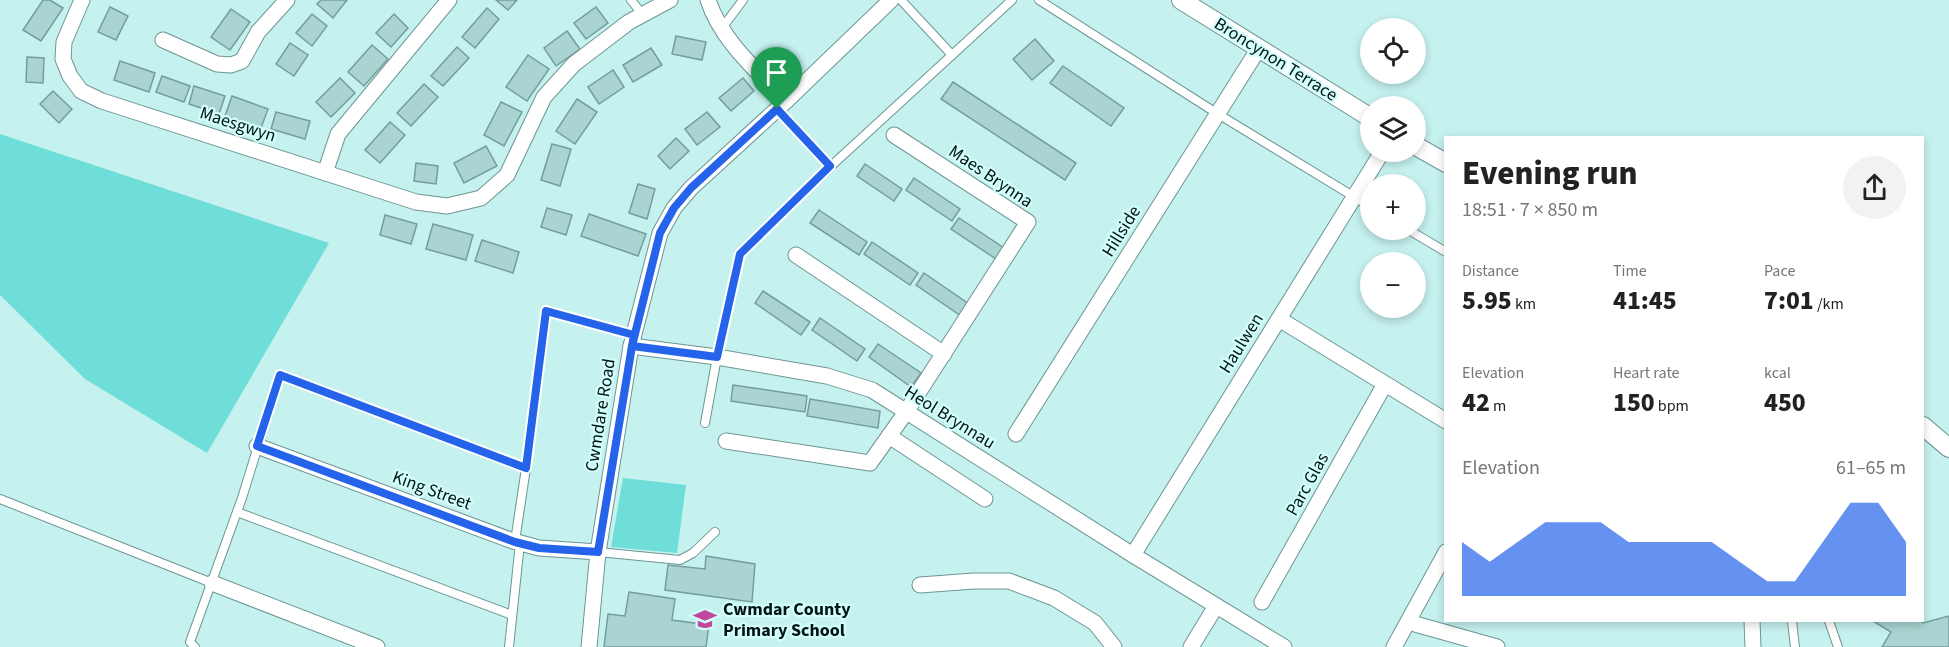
<!DOCTYPE html>
<meta charset="utf-8">
<style>
:root{--surface:#fff;--page:#f2f2f2;--text:#222;--muted:#767676;--accent:#2563eb}
body{margin:0;font-family:"Source Sans 3",sans-serif;background:var(--page);color:var(--text);height:100vh;display:flex;flex-direction:column;font-size:22px;white-space:nowrap}
*{box-sizing:border-box;margin:0}
p{font-size:20px;color:var(--muted)}
.icon{flex:none;width:33px;height:33px;fill:none;stroke:currentColor;stroke-width:2;stroke-linecap:round;stroke-linejoin:round}
.map{position:relative;flex:1;overflow:hidden}
.panel{position:absolute;left:1444px;top:136px;width:480px;height:486px;display:flex;flex-direction:column;background:var(--surface);border-radius:0px;box-shadow:0 3px 9px #0003}
.panel>*{flex:none}
.controls{position:absolute;left:1360px;top:18px;display:grid;gap:12px}
.controls a{display:grid;place-items:center;width:66px;height:66px;border-radius:50%;background:var(--surface);box-shadow:0 3px 9px #0003;font-size:30px}
.pin{position:absolute;display:grid;place-items:center;width:51px;height:51px;color:#fff;margin:-62px -26px;border-radius:50% 50% 50% 0;rotate:-45deg;box-shadow:0 0 6px #0007}
.pin .icon{rotate:45deg}
.round{display:grid;place-items:center;flex:none;width:63px;height:63px;border-radius:32px;background:var(--page)}
.overview{display:flex;align-items:center;justify-content:space-between;height:102px;padding:0 18px}
h1{font-size:33px;font-weight:800;line-height:45px}
.stats{display:grid;grid-template-columns:repeat(3,1fr);gap:9px;height:102px;padding:6px 18px}
.stats div{display:grid;align-content:center}
.stats b{font-size:26px;font-weight:800}
.stats small{font-size:16px;font-weight:400}
.stats p{font-size:16px}
.chart{height:168px;padding:12px 18px}
.chart p{display:flex;justify-content:space-between}
.chart svg{width:100%;height:108px;margin-top:6px;fill:var(--accent);opacity:.7}
.map>svg:first-child{display:block}
</style>
<div class="map">
<svg width="1949" height="647" viewBox="0 0 1949 647">
<rect width="100%" height="100%" fill="#c5f1ef"/>
<g fill="#6fded9">
<polygon points="0,134 329,243 207,453 85,379 0,295"/>
<polygon points="623,478 686,485 677,553 611,547"/>
</g>
<g fill="#a9d4d1" stroke="#749e9c" stroke-width="1.5">
<polygon points="43,0 50,0 63,8 41,41 23,30"/>
<polygon points="321,0 347,0 333,18 317,4"/>
<polygon points="496,0 517,0 508,10"/>
<polygon points="110,7 128,16 116,40 98,32"/>
<polygon points="596,7 608,23 586,39 574,23"/>
<polygon points="487,8 499,19 475,48 462,37"/>
<polygon points="231,9 250,22 230,50 211,37"/>
<polygon points="312,14 327,26 312,46 296,33"/>
<polygon points="394,14 408,28 391,47 376,33"/>
<polygon points="567,31 580,49 556,66 544,48"/>
<polygon points="676,36 706,42 702,60 672,54"/>
<polygon points="1035,39 1054,61 1032,80 1013,59"/>
<polygon points="290,43 308,55 294,76 276,64"/>
<polygon points="372,45 388,59 364,86 348,72"/>
<polygon points="457,47 469,58 443,86 431,76"/>
<polygon points="651,48 662,65 633,82 623,65"/>
<polygon points="528,55 549,69 527,101 506,87"/>
<polygon points="27,57 44,58 43,83 26,82"/>
<polygon points="120,61 155,73 149,92 114,80"/>
<polygon points="1063,66 1124,108 1111,126 1050,83"/>
<polygon points="613,70 624,87 599,104 588,87"/>
<polygon points="162,76 190,86 184,102 156,92"/>
<polygon points="340,78 355,93 331,117 316,102"/>
<polygon points="743,78 754,91 731,111 719,98"/>
<polygon points="953,82 1076,163 1065,180 941,99"/>
<polygon points="424,84 438,97 411,126 397,113"/>
<polygon points="194,86 225,96 219,114 189,104"/>
<polygon points="53,91 72,109 59,123 40,104"/>
<polygon points="232,96 268,109 261,128 225,116"/>
<polygon points="577,99 597,112 575,144 556,131"/>
<polygon points="501,102 522,112 504,146 484,135"/>
<polygon points="276,112 310,121 305,139 271,129"/>
<polygon points="707,112 720,127 697,145 685,129"/>
<polygon points="390,122 405,135 380,163 365,150"/>
<polygon points="676,138 689,151 670,169 658,156"/>
<polygon points="552,144 571,149 560,186 541,180"/>
<polygon points="486,146 497,166 464,183 454,163"/>
<polygon points="416,163 438,166 436,184 414,181"/>
<polygon points="865,164 902,189 894,201 857,176"/>
<polygon points="914,178 960,209 952,221 906,190"/>
<polygon points="638,184 655,189 647,219 629,213"/>
<polygon points="547,208 572,215 566,235 541,227"/>
<polygon points="819,210 867,242 859,255 810,223"/>
<polygon points="589,214 646,234 638,256 581,236"/>
<polygon points="385,215 417,224 411,244 380,235"/>
<polygon points="959,218 1004,248 996,259 951,229"/>
<polygon points="433,224 473,235 466,260 426,249"/>
<polygon points="482,240 519,252 513,273 475,261"/>
<polygon points="872,242 918,273 910,285 864,254"/>
<polygon points="924,273 969,304 961,316 916,285"/>
<polygon points="763,291 810,322 801,335 755,303"/>
<polygon points="820,318 865,349 857,361 812,330"/>
<polygon points="878,344 921,373 911,387 869,357"/>
<polygon points="733,385 807,396 805,412 731,401"/>
<polygon points="810,399 880,411 878,428 807,416"/>
<polygon points="706,556 755,564 752,602 665,590 668,565 705,569"/>
<polygon points="629,592 675,599 672,620 709,625 706,647 604,647 608,614 625,616"/>
<polygon points="1949,616 1949,647 1882,647 1891,632 1873,621 1920,621 1923,623"/>
</g>
<g fill="none" stroke-linecap="round" stroke-linejoin="round">
<g stroke="#6d9694" stroke-width="10">
<g id="service">
<polyline points="631,0 642,14"/>
<polyline points="901,0 952,55"/>
<polyline points="1039,0 1218,114 1371,207"/>
<polyline points="722,28 743,0"/>
<polyline points="777,109 830,167"/>
<polyline points="1409,230 1446,252"/>
<polyline points="705,423 717,357 740,254 830,167 1012,0"/>
<polyline points="526,468 546,311 634,335"/>
<polyline points="0,499 212,583"/>
<polyline points="237,512 512,615"/>
<polyline points="598,552 680,560 693,553 715,532"/>
<polyline points="1792,621 1795,647"/>
<polyline points="1829,621 1838,647"/>
<polyline points="195,647 190,642 242,498 280,375 526,468 515,541"/>
<polyline points="509,647 520,543"/>
</g>
</g>
<g stroke="#6d9694" stroke-width="17">
<g id="minor">
<polyline points="82,0 64,42 63,59 70,76 81,91 102,101 416,202 447,206 481,198 507,175 544,97 574,64 629,22 670,0"/>
<path d="M708 0C721 40 757 71 786 101"/>
<polyline points="163,40 217,64 231,65 242,61 258,32 287,0"/>
<polyline points="325,173 338,134 449,0"/>
<polyline points="796,255 944,354"/>
<polyline points="1279,319 1446,421"/>
<polyline points="631,346 717,357 827,376 872,390 1133,555 1284,647"/>
<polyline points="1016,434 1259,48"/>
<polyline points="889,436 985,499"/>
<polyline points="726,441 870,463 906,412 1028,222 894,135"/>
<polyline points="257,446 513,541 539,548 598,552"/>
<polyline points="1133,555 1382,152"/>
<polyline points="212,583 377,647"/>
<polyline points="920,585 974,581 1009,581 1054,598 1095,623 1114,647"/>
<polyline points="1262,602 1385,384"/>
<polyline points="1752,621 1753,647"/>
<polyline points="1408,622 1497,647"/>
<polyline points="589,647 598,552 631,346 660,233 674,208 691,188 786,101 891,0"/>
<polyline points="1191,647 1216,606"/>
<polyline points="1394,647 1446,552"/>
</g>
</g>
<g stroke="#6d9694" stroke-width="20">
<g id="tertiary">
<polyline points="1181,0 1371,118"/>
<polyline points="1416,146 1446,163"/>
<polyline points="1923,426 1949,448"/>
</g>
</g>
<use href="#service" stroke="#fff" stroke-width="8"/>
<use href="#minor" stroke="#fff" stroke-width="15"/>
<use href="#tertiary" stroke="#fff" stroke-width="18"/>
</g>
<g fill="none" stroke-linecap="round" stroke-linejoin="round">
<g stroke="#fff" stroke-width="12">
<polyline id="route" points="777,109 691,188 674,208 660,233 632,346 598,552 539,548 515,542 257,446 280,375 526,468 546,311 634,335 632,346 717,357 740,254 830,166 777,109"/>
</g>
<use href="#route" stroke="#2563eb" stroke-width="8"/>
</g>
<defs>
<g id="school-bare" transform="scale(1.8)"><path d="M0-5L7-2L0 1L-7-2ZM-4 1L0 2.5L4 1V4Q0 6-4 4Z" fill="#c1489c" stroke="#d2fffc" stroke-width="2.5" paint-order="stroke"/></g>
</defs>
<g fill-rule="evenodd">
<use href="#school-bare" x="705" y="619"/>
</g>
<g text-anchor="middle" stroke-width="4.5" stroke-linejoin="round" paint-order="stroke">
<g font-size="18" fill="#051414" stroke="#d2fffc">
<text transform="translate(1276 59) rotate(32)" y="6">Broncynon Terrace</text>
<text transform="translate(238 124) rotate(18)" y="6">Maesgwyn</text>
<text transform="translate(991 176) rotate(34)" y="6">Maes Brynna</text>
<text transform="translate(1121 231) rotate(-58)" y="6">Hillside</text>
<text transform="translate(1241 343) rotate(-58)" y="6">Haulwen</text>
<text transform="translate(600 415) rotate(-81)" y="6">Cwmdare Road</text>
<text transform="translate(950 417) rotate(32)" y="6">Heol Brynnau</text>
<text transform="translate(1307 484) rotate(-61)" y="6">Parc Glas</text>
<text transform="translate(432 490) rotate(20)" y="6">King Street</text>
</g>
<g font-size="18" font-weight="bold" fill="#051414" stroke="#d2fffc" text-anchor="start">
<text x="723" y="615">Cwmdar County<tspan x="723" dy="21">Primary School</tspan></text>
</g>
</g>
</svg>
<div class="controls">
<a><svg class="icon" aria-label="locate" viewBox="0 0 24 24"><circle cx="12" cy="12" r="6"/><path d="M12 2v4M12 18v4M2 12h4M18 12h4"/></svg></a>
<a><svg class="icon" aria-label="layers" viewBox="0 0 24 24"><path d="M12 4l9 5-9 5-9-5zM3 14l9 5 9-5"/></svg></a>
<a>+</a>
<a>−</a>
</div>
<div class="pin" style="left:777px;top:109px;background:#1e9e55"><svg class="icon" aria-label="arrive" viewBox="0 0 24 24"><path d="M6 21V4h12l-3 4 3 4H6"/></svg></div>
<section class="panel">
<div class="overview"><div><h1>Evening run</h1><p>18:51 · 7 × 850 m</p></div><a class="round"><svg class="icon" aria-label="share" viewBox="0 0 24 24"><path d="M12 15V3M7 8l5-5 5 5M5 13v7h14v-7"/></svg></a></div>
<div class="stats">
<div><p>Distance</p><b>5.95<small> km</small></b></div>
<div><p>Time</p><b>41:45</b></div>
<div><p>Pace</p><b>7:01<small> /km</small></b></div>
</div>
<div class="stats">
<div><p>Elevation</p><b>42<small> m</small></b></div>
<div><p>Heart rate</p><b>150<small> bpm</small></b></div>
<div><p>kcal</p><b>450</b></div>
</div>
<div class="chart"><p><span>Elevation</span>61–65 m</p>
<svg viewBox="0 0 160 44" preserveAspectRatio="none"><path d="M0 44V22L10 30L20 22L30 14L40 14L50 14L60 22L70 22L80 22L90 22L100 30L110 38L120 38L130 22L140 6L150 6L160 22V44z"/></svg>
</div>
</section>
</div>
